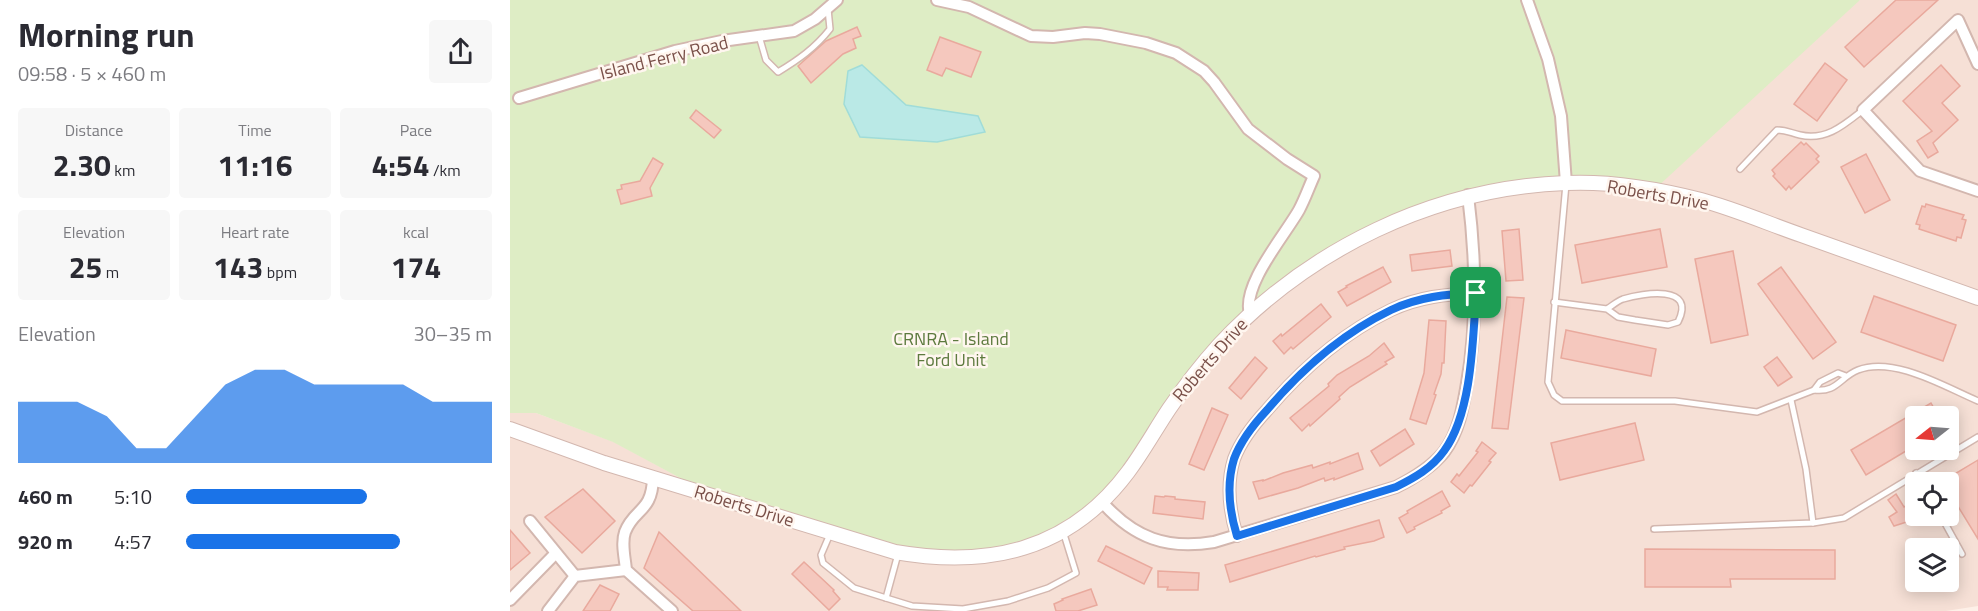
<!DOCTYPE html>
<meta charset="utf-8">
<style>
:root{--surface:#fff;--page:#f7f7f7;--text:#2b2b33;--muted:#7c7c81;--accent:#1a73e8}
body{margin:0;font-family:"Titillium Web",sans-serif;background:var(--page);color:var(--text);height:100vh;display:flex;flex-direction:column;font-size:22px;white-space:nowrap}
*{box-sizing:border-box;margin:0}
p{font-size:20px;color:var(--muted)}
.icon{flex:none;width:33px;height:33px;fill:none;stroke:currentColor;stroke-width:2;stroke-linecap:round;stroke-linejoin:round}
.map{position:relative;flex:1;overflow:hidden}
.sheet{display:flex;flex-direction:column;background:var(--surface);width:510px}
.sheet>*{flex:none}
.needle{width:39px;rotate:253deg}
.controls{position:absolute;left:1395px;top:406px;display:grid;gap:12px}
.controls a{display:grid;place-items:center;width:54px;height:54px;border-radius:6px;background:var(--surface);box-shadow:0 3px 15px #0003;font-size:30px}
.pin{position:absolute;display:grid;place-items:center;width:51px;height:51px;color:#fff;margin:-26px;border-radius:12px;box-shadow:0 3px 9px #0006}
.round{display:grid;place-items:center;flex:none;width:63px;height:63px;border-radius:6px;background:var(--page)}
.overview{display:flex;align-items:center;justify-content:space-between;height:102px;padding:0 18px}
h1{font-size:33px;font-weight:700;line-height:45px}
.figures{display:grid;grid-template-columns:repeat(3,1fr);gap:9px;height:102px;padding:6px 18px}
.figures div{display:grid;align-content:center;border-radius:6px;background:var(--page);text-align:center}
.figures b{font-size:30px;font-weight:700}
.figures small{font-size:16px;font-weight:400}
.figures p{font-size:16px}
.chart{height:168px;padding:12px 18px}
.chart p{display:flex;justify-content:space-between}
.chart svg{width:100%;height:108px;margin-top:6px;fill:var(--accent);opacity:.7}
ul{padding:0 18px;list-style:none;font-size:20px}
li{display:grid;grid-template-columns:96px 72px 1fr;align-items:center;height:45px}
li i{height:15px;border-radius:8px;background:var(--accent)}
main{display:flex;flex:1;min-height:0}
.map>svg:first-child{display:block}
</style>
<main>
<section class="sheet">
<div class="overview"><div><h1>Morning run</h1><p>09:58 · 5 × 460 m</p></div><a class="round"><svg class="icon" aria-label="share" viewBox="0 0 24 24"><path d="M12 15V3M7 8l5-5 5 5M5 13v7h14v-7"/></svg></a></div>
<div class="figures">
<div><p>Distance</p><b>2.30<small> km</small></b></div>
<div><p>Time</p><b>11:16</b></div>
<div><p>Pace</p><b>4:54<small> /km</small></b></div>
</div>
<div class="figures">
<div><p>Elevation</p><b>25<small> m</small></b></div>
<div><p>Heart rate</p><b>143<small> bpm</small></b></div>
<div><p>kcal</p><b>174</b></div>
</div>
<div class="chart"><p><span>Elevation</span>30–35 m</p>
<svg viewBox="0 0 160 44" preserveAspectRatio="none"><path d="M0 44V19L10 19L20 19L30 25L40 38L50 38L60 25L70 12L80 6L90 6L100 12L110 12L120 12L130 12L140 19L150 19L160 19V44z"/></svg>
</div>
<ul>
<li><b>460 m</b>5:10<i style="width:59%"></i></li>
<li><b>920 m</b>4:57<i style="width:70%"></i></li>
</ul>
</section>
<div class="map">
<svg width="1468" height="611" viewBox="0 0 1468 611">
<rect width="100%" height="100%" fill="#fef0e8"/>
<path fill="#f6e0d6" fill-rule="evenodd" d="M1350 0H1468V606L1436 611H0V413H26L104 442 213 501 720 333 796 271ZM1406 417H1438V450H1406ZM1406 483H1438V516H1406ZM1406 549H1438V582H1406Z"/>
<path fill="#deedc5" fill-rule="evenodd" d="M0 0H1350L1145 189 990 188 900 215 796 271 720 333 584 509 510 548 439 561 213 501 103 442 26 413H0ZM352 65 396 105 467 116 350 137Z"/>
<polygon fill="#bae9e6" stroke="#a0dcd8" stroke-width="1.5" points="352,65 396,105 468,116 475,132 427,142 350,137 334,104 338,71"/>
<g fill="#f5c8be" stroke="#e9a99d" stroke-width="1.5">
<polygon points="1386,0 1428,0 1354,67 1335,47"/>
<polygon points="347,27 351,36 343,39 346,48 333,54 301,83 288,66 316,41"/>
<polygon points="430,37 471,52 461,77 436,68 432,76 417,70"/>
<polygon points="1315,63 1337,80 1307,121 1284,104"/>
<polygon points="1431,65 1450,86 1432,103 1448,120 1423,143 1428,152 1418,158 1407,141 1422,131 1393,101"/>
<polygon points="186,110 211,130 204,138 180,118"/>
<polygon points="1291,142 1294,145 1296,143 1309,156 1306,159 1309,162 1281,189 1279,186 1276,190 1263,176 1265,174 1262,170"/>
<polygon points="1356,154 1380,200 1355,213 1331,167"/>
<polygon points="143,158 153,164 140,188 142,196 111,204 107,190 112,189 111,185 130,181"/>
<polygon points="1416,204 1454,215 1452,219 1456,220 1451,238 1447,237 1446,241 1409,229 1410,225 1406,224 1412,206 1415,207"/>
<polygon points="1009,229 1013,280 996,281 992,231"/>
<polygon points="1150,229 1157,267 1072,283 1065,245"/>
<polygon points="940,250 942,266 902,271 900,255"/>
<polygon points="1223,251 1238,335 1201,343 1185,259"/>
<polygon points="873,267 881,282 837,306 828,292 837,287 836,286"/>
<polygon points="1271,267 1326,342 1303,359 1248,284"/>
<polygon points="1364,296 1446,325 1433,361 1351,332"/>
<polygon points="997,297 1014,298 998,429 982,428"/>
<polygon points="811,304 821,317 783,349 781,347 774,354 763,341 771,334 772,336"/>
<polygon points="919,320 936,321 934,363 932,363 931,374 924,394 926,395 916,424 900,419 914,373"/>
<polygon points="1056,330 1146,349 1141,376 1051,358"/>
<polygon points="874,343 884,357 875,362 877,364 840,387 829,397 830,399 800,426 799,424 792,431 780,418 819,386 818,384 827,375 859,356"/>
<polygon points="745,357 757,368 731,399 719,388"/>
<polygon points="1267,357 1282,377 1268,386 1254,367"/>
<polygon points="1421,403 1429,417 1406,417 1406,445 1356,475 1341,450"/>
<polygon points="702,408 718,415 694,470 679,464"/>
<polygon points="1125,423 1134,460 1050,480 1041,443"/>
<polygon points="895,429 904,444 870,466 861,451"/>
<polygon points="972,442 986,453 979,461 981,462 962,486 960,485 954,493 941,482 947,474 949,476 968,452 966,451"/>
<polygon points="848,453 853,469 824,480 824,478 815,481 814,478 788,488 749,499 743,482 753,480 753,481 773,473 802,465 803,468 820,462 820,464"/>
<polygon points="1468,460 1468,539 1438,490 1438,478"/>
<polygon points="73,489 105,521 72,553 35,517"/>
<polygon points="932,491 940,506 931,511 932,513 904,527 905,529 897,533 889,518 898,513 897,511"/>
<polygon points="1386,494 1394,507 1406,500 1406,519 1384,526 1379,517 1387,512 1378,500"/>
<polygon points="645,496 654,497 655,496 665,497 665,499 695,502 693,519 643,513"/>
<polygon points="869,520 874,537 864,541 834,547 835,549 806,557 805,556 720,582 715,565"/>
<polygon points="0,530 20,553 0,570"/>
<polygon points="149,532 231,611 183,611 134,568"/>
<polygon points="596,546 642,568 634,584 588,561"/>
<polygon points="1135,549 1325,550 1325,579 1220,579 1221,587 1135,587"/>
<polygon points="294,562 324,590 323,591 330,599 319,610 282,574"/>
<polygon points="648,571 689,573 688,590 657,590 658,587 648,587"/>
<polygon points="90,585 109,594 100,611 73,611"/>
<polygon points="581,589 587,605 568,611 546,611 544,604 553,600 552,599"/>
</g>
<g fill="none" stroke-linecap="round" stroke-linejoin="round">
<g stroke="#d3b7af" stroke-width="8">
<g id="service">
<path d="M249 36 256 60 268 72C288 60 305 48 320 29L318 9"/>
<path d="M1230 169 1267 130C1276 130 1281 133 1290 135 1316 141 1334 125 1353 110"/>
<polyline points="1056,184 1038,382 1044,395 1052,401 1165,401 1247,412 1304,390"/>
<path d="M1044 302 1097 309 1108 317 1125 320 1158 325 1168 322C1187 284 1133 293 1113 299 1107 301 1102 306 1097 309"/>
<path d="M1336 376 1328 373 1310 382 1304 390C1327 393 1330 377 1348 370 1384 356 1435 387 1468 401"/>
<polyline points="1281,400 1296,469 1303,523"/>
<polyline points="1406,473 1412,483"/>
<polyline points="1431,516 1452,554"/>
<polyline points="1144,529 1303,523 1334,518 1468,437"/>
<polyline points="320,534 311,555 313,563 344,588 376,598"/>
<polyline points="388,554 376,598 402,606 453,609 498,601 538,588 566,573 553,531"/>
</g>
</g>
<g stroke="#d3b7af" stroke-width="14">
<g id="minor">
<path d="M427 0 459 7 521 36 543 37 575 33 590 34 636 43 666 53 694 71 704 82 738 129 777 159 804 176C799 187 795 199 789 210 775 235 731 286 740 314"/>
<polyline points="1017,0 1038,59 1051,116 1056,183"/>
<polyline points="1468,64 1448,20 1353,110 1410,171 1468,191"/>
<polyline points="9,98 165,51 212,41 284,31 305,19 327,0"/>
<path d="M143 478C142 513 124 508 115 532 111 543 115 558 116 570L162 611"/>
<path d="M592 502C624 538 657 550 704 542L886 487C904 478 921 468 934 452 949 432 953 407 957 383 968 320 966 259 958 195"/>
<polyline points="20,521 65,576"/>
<path d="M727 536C719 510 716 485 724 459 731 440 743 425 757 410 791 370 833 333 881 310 908 297 937 294 966 293"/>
<polyline points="0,600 45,554"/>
<polyline points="38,611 65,576 116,570"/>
</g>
</g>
<g stroke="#d3b7af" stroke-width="16">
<path id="tertiary" d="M0 429 94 463 385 552C478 568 559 551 618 472 633 452 645 430 659 409 674 387 691 365 709 345 799 249 923 188 1056 183 1100 181 1148 189 1191 200 1225 209 1259 224 1291 235 1350 256 1409 277 1468 298"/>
</g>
<use href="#service" stroke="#fff" stroke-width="5"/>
<use href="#minor" stroke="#fff" stroke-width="10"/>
<use href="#tertiary" stroke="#fff" stroke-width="14"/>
</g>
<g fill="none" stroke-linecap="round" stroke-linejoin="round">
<g stroke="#fff" stroke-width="12">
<path id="route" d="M966 293C963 339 962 413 934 451 922 468 904 478 886 487L727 536C719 510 716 485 724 459 731 440 743 425 757 410 791 370 833 333 881 310 908 297 937 294 966 293Z"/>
</g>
<use href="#route" stroke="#1a73e8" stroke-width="8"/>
</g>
<g text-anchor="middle" stroke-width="5" stroke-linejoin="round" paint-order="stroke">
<g font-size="18" fill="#7a5049" stroke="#fff6ef">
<text transform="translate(154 58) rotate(-14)" y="6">Island Ferry Road</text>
<text transform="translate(1148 195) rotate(10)" y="6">Roberts Drive</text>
<text transform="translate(700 360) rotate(-49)" y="6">Roberts Drive</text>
<text transform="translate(234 506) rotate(17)" y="6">Roberts Drive</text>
</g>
<g font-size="18" fill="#5d7a3e" stroke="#fff6ef">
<text x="441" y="345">CRNRA - Island<tspan x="441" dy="21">Ford Unit</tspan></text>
</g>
</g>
</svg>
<div class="controls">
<a><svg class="needle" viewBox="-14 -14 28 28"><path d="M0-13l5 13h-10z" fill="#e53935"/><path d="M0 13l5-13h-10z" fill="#7c7c81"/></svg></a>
<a><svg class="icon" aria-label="locate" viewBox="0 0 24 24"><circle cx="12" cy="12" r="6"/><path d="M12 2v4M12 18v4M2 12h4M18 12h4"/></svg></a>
<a><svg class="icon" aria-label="layers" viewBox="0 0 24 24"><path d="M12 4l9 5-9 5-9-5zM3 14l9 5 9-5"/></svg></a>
</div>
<div class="pin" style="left:966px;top:293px;background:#1e9e55"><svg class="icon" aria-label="arrive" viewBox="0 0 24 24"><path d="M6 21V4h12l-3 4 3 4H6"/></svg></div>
</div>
</main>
